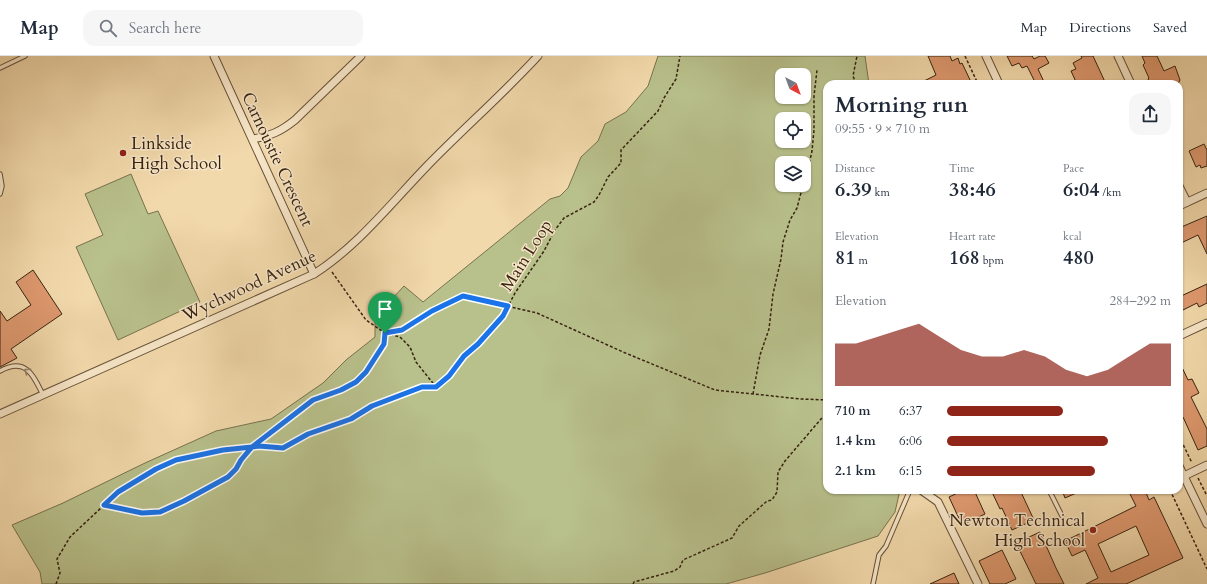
<!DOCTYPE html>
<meta charset="utf-8">
<style>
:root{--surface:#fff;--page:#f6f6f7;--text:#1f2937;--muted:#747a83;--line:#e0e1e3;--accent:#8f2418}
body{margin:0;font-family:Cardo,serif;background:var(--page);color:var(--text);height:100vh;display:flex;flex-direction:column;font-size:15px;white-space:nowrap}
*{box-sizing:border-box;margin:0}
p{font-size:13px;color:var(--muted)}
.icon{flex:none;width:22px;height:22px;fill:none;stroke:currentColor;stroke-width:2;stroke-linecap:round;stroke-linejoin:round}
.map{position:relative;flex:1;overflow:hidden}
.sheet{position:absolute;left:823px;top:24px;width:360px;height:414px;display:flex;flex-direction:column;background:var(--surface);border-radius:12px;box-shadow:0 1px 3px #0004}
.sheet>*{flex:none}
.needle{width:26px;rotate:139deg}
.tools{position:absolute;left:775px;top:12px;display:grid;gap:8px}
.tools a{display:grid;place-items:center;width:36px;height:36px;border-radius:8px;background:var(--surface);box-shadow:0 1px 3px #0004;font-size:20px}
.pin{position:absolute;display:grid;place-items:center;width:34px;height:34px;color:#fff;margin:-41px -17px;border-radius:50% 50% 50% 0;rotate:-45deg;box-shadow:0 0 4px #0007}
.pin .icon{rotate:45deg}
.round{display:grid;place-items:center;flex:none;width:42px;height:42px;border-radius:12px;background:var(--page)}
.headline{display:flex;align-items:center;justify-content:space-between;height:68px;padding:0 12px}
h1{font-size:22px;font-weight:600;line-height:30px}
.metrics{display:grid;grid-template-columns:repeat(3,1fr);gap:6px;height:68px;padding:4px 12px}
.metrics div{display:grid;align-content:center}
.metrics b{font-size:20px;font-weight:600}
.metrics small{font-size:11px;font-weight:400}
.metrics p{font-size:11px}
.chart{height:112px;padding:8px 12px}
.chart p{display:flex;justify-content:space-between}
.chart svg{width:100%;height:72px;margin-top:4px;fill:var(--accent);opacity:.7}
ul{padding:0 12px;list-style:none;font-size:13px}
li{display:grid;grid-template-columns:64px 48px 1fr;align-items:center;height:30px}
li i{height:10px;border-radius:5px;background:var(--accent)}
header{display:flex;align-items:center;gap:24px;box-sizing:border-box;height:56px;padding:0 20px;background:var(--surface);border-bottom:1px solid var(--line)}
header strong{font-size:19px}
nav{display:flex;gap:22px;margin-inline-start:auto;font-size:14px}
.search{width:280px;height:36px;background:var(--page);display:flex;align-items:center;gap:10px;box-sizing:border-box;padding:0 14px;border-radius:12px;color:var(--muted);font-size:15px}
.map>svg:first-child{display:block}
</style>
<header>
<strong>Map</strong>
<div class="search"><svg class="icon" aria-label="search" viewBox="0 0 24 24"><circle cx="10" cy="10" r="6"/><path d="M15 15l6 6"/></svg>Search here</div>
<nav><a>Map</a><a>Directions</a><a>Saved</a></nav>
</header>
<div class="map">
<svg width="1207" height="528" viewBox="0 0 1207 528">
<rect width="100%" height="100%" fill="#f2d9ab"/>
<filter id="stains"><feTurbulence type="fractalNoise" baseFrequency=".005" numOctaves="4"/><feColorMatrix values="0 0 0 0 .2 0 0 0 0 .09 0 0 0 0 .02 0 0 0 .5 -.17"/></filter>
<radialGradient id="worn" r=".72"><stop offset=".6" stop-color="#630" stop-opacity="0"/><stop offset="1" stop-color="#630" stop-opacity=".3"/></radialGradient>
<g fill="#b8c08b" stroke="#78724e" fill-rule="evenodd">
<path d="M658 0H865L869 28H827V434H900L895 456 878 480 765 517 726 528H42L40 516 12 469 63 447 145 407 216 375 271 363 323 327 346 304 375 281V261L404 230 423 246 550 143 560 140 568 132 581 101 598 85 605 68 626 56 648 30ZM782 19H804V41H782ZM782 63H804V85H782ZM782 107H804V129H782Z"/>
<polygon points="131,118 148,158 158,155 200,246 118,284 76,191 103,179 85,138"/>
</g>
<g fill="#df996f" stroke="#372311" fill-rule="evenodd">
<polygon points="928,0 950,0 952,5 958,2 960,8 962,7 972,28 918,28 936,19"/>
<polygon points="1007,0 1033,0 1032,0 1034,3 1040,0 1045,0 1049,7 1038,13 1045,28 1036,28 1027,10 1022,12 1019,7 1012,10"/>
<polygon points="1081,0 1093,0 1106,28 1077,28 1071,15 1076,13 1073,7 1082,2"/>
<polygon points="1142,0 1157,0 1164,15 1175,10 1180,24 1178,28 1150,28 1148,23 1149,22 1143,9 1145,7"/>
<polygon points="1204,88 1207,94 1207,110 1201,112 1200,109 1196,111 1189,95"/>
<polygon points="1207,160 1207,198 1198,179 1179,188 1179,172"/>
<polygon points="33,214 62,258 11,293 17,302 0,311 0,255 7,265 31,249 16,226"/>
<polygon points="1207,228 1207,247 1199,251 1197,247 1179,256 1179,241"/>
<polygon points="1179,305 1188,324 1192,323 1199,337 1191,341 1207,373 1207,390 1198,394 1183,361 1182,361 1179,356"/>
<polygon points="964,434 974,434 985,458 962,469 949,441"/>
<polygon points="991,434 1020,434 1034,464 1012,474 1002,452 1000,453"/>
<polygon points="1062,434 1083,434 1065,442"/>
<path d="M1128 434H1145L1149 444 1154 441 1183 502 1126 528H1086L1098 522 1085 494 1072 500 1065 485 1136 450ZM1136 470 1149 499 1111 516 1098 488Z"/>
<polygon points="1040,476 1056,512 1064,528 1036,528 1016,487"/>
<polygon points="1002,494 1016,523 1005,528 990,528 979,505"/>
<polygon points="954,517 959,528 930,528"/>
</g>
<g fill="none" stroke-linecap="round" stroke-linejoin="round">
<g stroke="#665038" stroke-width="5.5">
<g id="service">
<polyline points="0,12 25,0"/>
<polyline points="0,118 2,130 0,138"/>
<path d="M0 315C25 301 33 318 43 339"/>
<polyline points="1049,434 1062,460"/>
<polyline points="873,528 879,499 886,490 910,434"/>
</g>
</g>
<g stroke="#665038" stroke-width="9">
<g id="minor">
<polyline points="214,0 314,218"/>
<polyline points="986,0 999,28"/>
<polyline points="1118,0 1131,28"/>
<path d="M253 83C272 79 280 76 295 64L361 0"/>
<polyline points="1179,130 1187,146"/>
<polyline points="1179,150 1207,137"/>
<polyline points="1179,280 1207,267"/>
<path d="M0 358 314 218C358 190 392 146 428 109 464 72 503 38 538 0"/>
<polyline points="1179,410 1207,468"/>
<polyline points="1184,420 1207,409"/>
<polyline points="921,434 938,446 978,528"/>
</g>
</g>
<g stroke="#372311" stroke-width="1.5" stroke-dasharray="3 2" stroke-linecap="butt">
<polyline points="965,0 978,28"/>
<polyline points="856,28 853,20 857,0"/>
<polyline points="804,126 808,113 812,95 814,74 814,40 817,14"/>
<polyline points="332,216 366,264 385,277 402,274 432,255 463,240 537,257 623,296 715,334 801,343 827,344"/>
<polyline points="753,338 760,299 769,273 773,238 781,203 783,186 790,164 797,152 803,129"/>
<polyline points="1179,380 1192,407"/>
<polyline points="1198,422 1207,440"/>
<polyline points="1170,434 1207,513"/>
<polyline points="104,449 142,457 160,456 184,445 228,421 236,413 241,404 252,391 291,360 313,344 341,335 356,326 366,316 384,288 385,277 400,281 410,291 416,306 436,331"/>
<polyline points="56,528 60,517 57,503 70,481 118,436 156,413 176,404 223,394 259,390 283,392 308,378 351,363 372,350 422,331 436,331 449,320 464,299 478,288 503,260 515,237 544,195 555,174 564,162 594,146 599,139 608,121 621,107 621,94 658,55 664,42 676,23 680,0"/>
<polyline points="633,528 634,526 674,515 680,511 683,504 732,482 739,470 767,445 772,444 777,436 778,416 785,405 827,356"/>
</g>
<use href="#service" stroke="#f7e6c8" stroke-width="3.5"/>
<use href="#minor" stroke="#f7e6c8" stroke-width="7"/>
</g>
<defs><path id="oneway-chevron" d="M-2-3.5L2.5 0L-2 3.5" fill="none" stroke-width="1.6" stroke-linecap="round" stroke-linejoin="round"/></defs>
<use stroke="#97846c" href="#oneway-chevron" transform="translate(27 315) rotate(-144)"/>
<g fill="none" stroke-linecap="round" stroke-linejoin="round">
<g stroke="#fff" stroke-width="8">
<polyline id="route" points="385,277 384,288 366,316 356,326 341,334 313,344 252,391 223,394 176,404 156,413 118,436 104,449 142,457 160,456 184,445 228,421 236,413 241,404 252,391 259,390 283,392 308,378 351,363 372,350 422,331 436,331 449,320 464,300 478,288 503,260 508,250 463,240 432,255 402,274 385,277"/>
</g>
<use href="#route" stroke="#1a73e8" stroke-width="5"/>
</g>
<g fill="#8f2418" stroke="#f7e6c8" stroke-width="1.5">
<circle cx="123" cy="97" r="4"/>
<circle cx="1093" cy="474" r="4"/>
</g>
<g text-anchor="middle" stroke-width="3" stroke-linejoin="round" paint-order="stroke">
<g font-size="17" fill="#372311" stroke="#f7e6c8" text-anchor="start">
<text x="131" y="93">Linkside<tspan x="131" dy="20">High School</tspan></text>
<text x="1085" y="470" text-anchor="end">Newton Technical<tspan x="1085" dy="20">High School</tspan></text>
</g>
<g font-size="17" fill="#372311" stroke="#f7e6c8">
<text transform="translate(278 103) rotate(65)" y="6">Carnoustie Crescent</text>
<text transform="translate(526 199) rotate(-58)" y="6">Main Loop</text>
<text transform="translate(249 229) rotate(-25)" y="6">Wychwood Avenue</text>
</g>
</g>
<rect width="100%" height="100%" filter="url(#stains)"/>
<rect width="100%" height="100%" fill="url(#worn)"/>
</svg>
<div class="tools">
<a><svg class="needle" viewBox="-14 -14 28 28"><path d="M0-13l5 13h-10z" fill="#e53935"/><path d="M0 13l5-13h-10z" fill="#747a83"/></svg></a>
<a><svg class="icon" aria-label="locate" viewBox="0 0 24 24"><circle cx="12" cy="12" r="6"/><path d="M12 2v4M12 18v4M2 12h4M18 12h4"/></svg></a>
<a><svg class="icon" aria-label="layers" viewBox="0 0 24 24"><path d="M12 4l9 5-9 5-9-5zM3 14l9 5 9-5"/></svg></a>
</div>
<div class="pin" style="left:385px;top:277px;background:#1e9e55"><svg class="icon" aria-label="arrive" viewBox="0 0 24 24"><path d="M6 21V4h12l-3 4 3 4H6"/></svg></div>
<section class="sheet">
<div class="headline"><div><h1>Morning run</h1><p>09:55 · 9 × 710 m</p></div><a class="round"><svg class="icon" aria-label="share" viewBox="0 0 24 24"><path d="M12 15V3M7 8l5-5 5 5M5 13v7h14v-7"/></svg></a></div>
<div class="metrics">
<div><p>Distance</p><b>6.39<small> km</small></b></div>
<div><p>Time</p><b>38:46</b></div>
<div><p>Pace</p><b>6:04<small> /km</small></b></div>
</div>
<div class="metrics">
<div><p>Elevation</p><b>81<small> m</small></b></div>
<div><p>Heart rate</p><b>168<small> bpm</small></b></div>
<div><p>kcal</p><b>480</b></div>
</div>
<div class="chart"><p><span>Elevation</span>284–292 m</p>
<svg viewBox="0 0 160 44" preserveAspectRatio="none"><path d="M0 44V18L10 18L20 14L30 10L40 6L50 14L60 22L70 26L80 26L90 22L100 26L110 34L120 38L130 34L140 26L150 18L160 18V44z"/></svg>
</div>
<ul>
<li><b>710 m</b>6:37<i style="width:52%"></i></li>
<li><b>1.4 km</b>6:06<i style="width:72%"></i></li>
<li><b>2.1 km</b>6:15<i style="width:66%"></i></li>
</ul>
</section>
</div>
